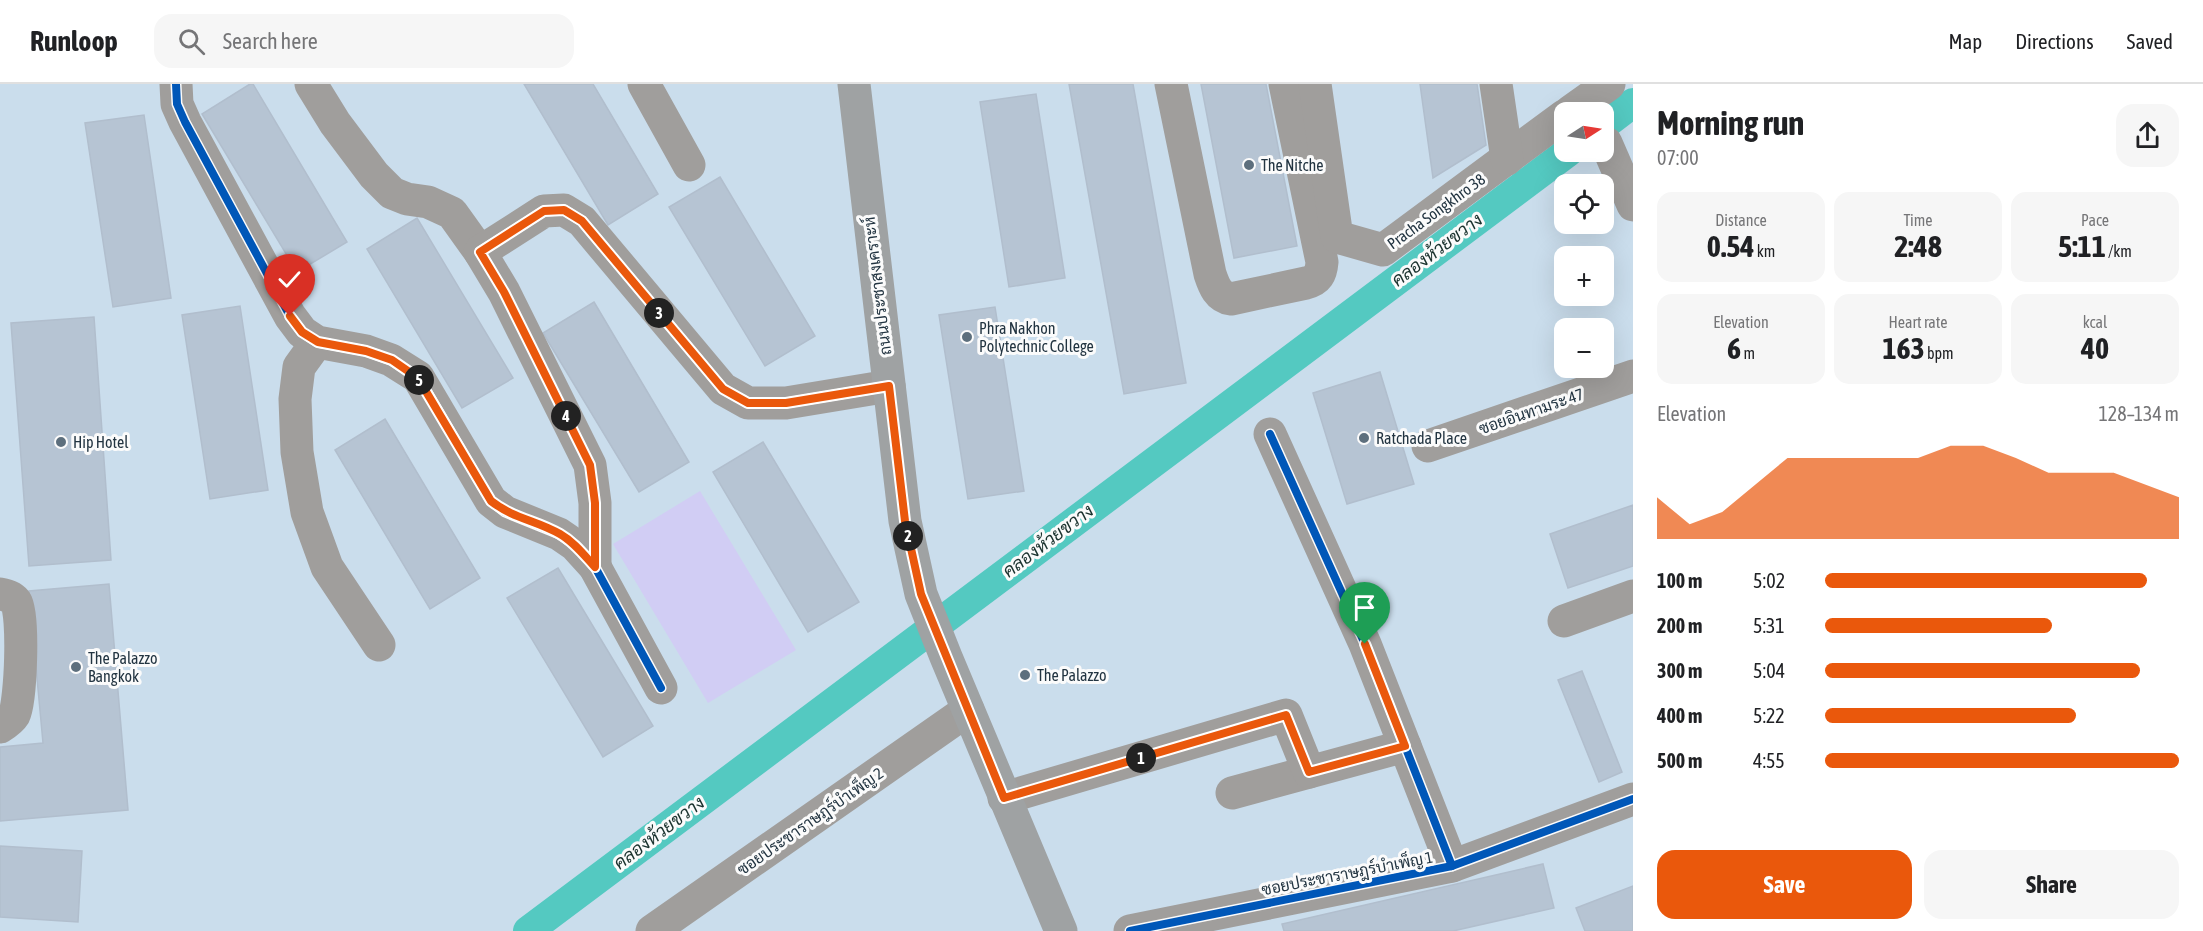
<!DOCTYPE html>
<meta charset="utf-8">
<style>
:root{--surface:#fff;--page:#f6f6f6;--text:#202124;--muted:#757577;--line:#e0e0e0;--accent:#ea580c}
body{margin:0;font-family:"Asap Condensed",Sarabun,sans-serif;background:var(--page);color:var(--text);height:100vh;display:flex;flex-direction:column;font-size:22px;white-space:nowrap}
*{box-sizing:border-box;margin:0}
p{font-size:20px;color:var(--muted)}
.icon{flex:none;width:33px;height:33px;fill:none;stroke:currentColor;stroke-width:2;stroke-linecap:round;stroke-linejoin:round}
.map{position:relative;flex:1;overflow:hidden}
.drawer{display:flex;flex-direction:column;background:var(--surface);width:570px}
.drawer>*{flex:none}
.needle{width:39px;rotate:78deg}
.tools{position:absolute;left:1554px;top:18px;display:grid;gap:12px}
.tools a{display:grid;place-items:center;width:60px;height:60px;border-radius:12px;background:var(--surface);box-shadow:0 6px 24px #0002;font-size:30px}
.pin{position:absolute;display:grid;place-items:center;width:51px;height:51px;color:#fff;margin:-62px -26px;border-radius:50% 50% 50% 0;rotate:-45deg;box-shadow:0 0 6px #0007}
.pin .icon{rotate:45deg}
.km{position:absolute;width:30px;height:30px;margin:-15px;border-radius:50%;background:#222;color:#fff;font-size:16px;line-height:30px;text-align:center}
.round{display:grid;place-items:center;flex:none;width:63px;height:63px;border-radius:18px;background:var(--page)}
.overview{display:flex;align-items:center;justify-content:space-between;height:102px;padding:0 24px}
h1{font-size:33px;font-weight:700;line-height:45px}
.metrics{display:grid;grid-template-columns:repeat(3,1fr);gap:9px;height:102px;padding:6px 24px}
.metrics div{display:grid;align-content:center;border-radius:15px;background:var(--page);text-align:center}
.metrics b{font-size:30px;font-weight:700}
.metrics small{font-size:16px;font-weight:400}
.metrics p{font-size:16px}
.chart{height:168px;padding:12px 24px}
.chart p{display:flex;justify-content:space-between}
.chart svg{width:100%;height:108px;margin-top:6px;fill:var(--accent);opacity:.7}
.primary-button{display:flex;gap:12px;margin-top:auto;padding:12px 24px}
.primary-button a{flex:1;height:69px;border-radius:18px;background:var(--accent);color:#fff;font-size:24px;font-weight:700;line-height:69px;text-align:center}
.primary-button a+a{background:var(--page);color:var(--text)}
ul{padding:0 24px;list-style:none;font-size:20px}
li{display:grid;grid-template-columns:96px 72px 1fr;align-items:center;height:45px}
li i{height:15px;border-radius:8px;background:var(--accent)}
header{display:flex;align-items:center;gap:36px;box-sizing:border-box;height:84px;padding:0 30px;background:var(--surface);border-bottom:2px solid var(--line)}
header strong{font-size:28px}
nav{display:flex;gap:33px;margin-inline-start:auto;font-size:21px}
.search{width:420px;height:54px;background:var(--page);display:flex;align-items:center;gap:15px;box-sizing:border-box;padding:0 21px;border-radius:18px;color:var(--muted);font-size:22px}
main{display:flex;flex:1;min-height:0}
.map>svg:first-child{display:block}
</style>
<header>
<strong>Runloop</strong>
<div class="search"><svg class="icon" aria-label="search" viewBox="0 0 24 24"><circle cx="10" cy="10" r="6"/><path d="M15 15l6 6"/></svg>Search here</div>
<nav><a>Map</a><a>Directions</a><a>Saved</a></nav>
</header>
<main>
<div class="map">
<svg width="1633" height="847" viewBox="0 0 1633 847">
<rect width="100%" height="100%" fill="#caddec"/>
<polygon fill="#d1cdf4" points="700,407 796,566 708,619 613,460"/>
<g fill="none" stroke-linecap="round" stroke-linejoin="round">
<g stroke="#54c9c1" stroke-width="30">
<polyline points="1604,41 1633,19"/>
<polyline points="528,847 1568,68"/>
</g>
</g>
<g fill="#b6c4d3" stroke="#b1becd" stroke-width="1.5">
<polygon points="250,0 253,0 347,158 297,188 202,30"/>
<polygon points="524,0 593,0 658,110 608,141"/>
<polygon points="1069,0 1133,0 1186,299 1124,310"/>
<polygon points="1201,0 1266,0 1297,162 1234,174"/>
<polygon points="1420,0 1477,0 1486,61 1433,94"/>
<polygon points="1036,10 1065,194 1009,203 980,18"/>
<polygon points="144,31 171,214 113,223 85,39"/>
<polygon points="720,93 815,252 765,282 669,123"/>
<polygon points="417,134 513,294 462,324 367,165"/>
<polygon points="594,218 689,378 639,408 543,249"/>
<polygon points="240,222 268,406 210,415 182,231"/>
<polygon points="995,223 1024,407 968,415 939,231"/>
<polygon points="94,233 111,476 29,482 11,239"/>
<polygon points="1380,288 1414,400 1347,420 1313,309"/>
<polygon points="385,335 480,494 430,525 335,366"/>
<polygon points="763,358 859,518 808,548 713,388"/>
<polygon points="1633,421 1633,482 1568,504 1550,450"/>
<polygon points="558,484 653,642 603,673 507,514"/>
<polygon points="109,500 128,726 0,737 0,663 43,659 29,507"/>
<polygon points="1582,587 1622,688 1599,698 1558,596"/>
<polygon points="0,762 82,767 78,838 0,833"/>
<polygon points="1543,780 1554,824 1453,847 1284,847 1282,840"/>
<polygon points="1633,802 1633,847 1585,847 1576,824"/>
</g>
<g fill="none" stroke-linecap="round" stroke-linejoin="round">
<g stroke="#a09e9c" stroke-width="33">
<polyline points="176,0 177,20 185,38 290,232 302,248 317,258 366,267 391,276 418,293 491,417 505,428 559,450 575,461 595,483 661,604"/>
<polyline points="311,0 335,39 374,91 392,109 407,115 428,118 452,129 480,168 504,208 590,381 595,419 595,483"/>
<polyline points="644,0 689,81"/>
<path d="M1171 0 1210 190C1214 202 1218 213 1231 215L1306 199C1318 196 1321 190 1322 178L1285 0"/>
<polyline points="1315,0 1337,153 1383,166 1564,32"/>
<polyline points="1496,0 1507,75"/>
<polyline points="1570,28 1609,0"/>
<polyline points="1606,59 1633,121"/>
<polyline points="480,168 544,127 564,126 582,137 723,305 748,319 786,319 889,302"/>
<polyline points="317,258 299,283 295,315 297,368 307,428 327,483 379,561"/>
<polyline points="1270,350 1365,560 1452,782"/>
<polyline points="1428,362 1633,292"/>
<path d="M0 510C6 511 13 513 16 518 24 530 21 617 14 631 11 636 5 640 0 643"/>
<polyline points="1564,537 1633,512"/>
<polyline points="1232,709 1405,662"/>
<polyline points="1004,714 1286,631 1309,688"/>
<polyline points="652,847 968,626"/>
<polyline points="1130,847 1452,782 1633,715"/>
</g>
<polyline stroke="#9fa2a3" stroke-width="33" points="854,0 905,437 921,510 946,573 1061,847"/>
<g stroke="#fbfbfb" stroke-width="11">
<g id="cycleway">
<polyline points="176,0 177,20 185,38 290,232 302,248 317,258 366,267 391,276 418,293 491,417 505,428 559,450 575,461 595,483 661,604"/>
<polyline points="480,168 544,127 564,126 582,137 723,305 748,319 786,319 889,302"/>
<polyline points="1270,350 1365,560 1452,782"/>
<polyline points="1130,847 1452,782 1633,715"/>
</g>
</g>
<use href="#cycleway" stroke="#0057b8" stroke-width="8"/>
</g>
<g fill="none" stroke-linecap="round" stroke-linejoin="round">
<g stroke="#fff" stroke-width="12">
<path id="route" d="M290 232 302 248 318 258 366 267 392 276 418 294 491 417C514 435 536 436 560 450 574 458 584 471 595 483V419L590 381 504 208 480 168 544 127 564 126 582 137 723 305 748 319H786L889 302 905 437 921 510 1004 714 1286 631 1309 688 1405 662 1365 560"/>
</g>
<use href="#route" stroke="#ea580c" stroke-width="8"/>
</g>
<g fill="#5d6f7d" stroke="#fbfbfb" stroke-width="2">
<circle cx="1249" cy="81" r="6"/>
<circle cx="967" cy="253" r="6"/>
<circle cx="1364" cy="354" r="6"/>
<circle cx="61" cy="358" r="6"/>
<circle cx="76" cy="583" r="6"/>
<circle cx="1025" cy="591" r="6"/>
</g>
<g text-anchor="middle" stroke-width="6" stroke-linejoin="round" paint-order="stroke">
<g font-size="16" fill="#223441" stroke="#fbfbfb" text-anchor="start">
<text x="1261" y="87">The Nitche</text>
<text x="979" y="250">Phra Nakhon<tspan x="979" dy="18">Polytechnic College</tspan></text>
<text x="1376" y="360">Ratchada Place</text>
<text x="73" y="364">Hip Hotel</text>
<text x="88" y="580">The Palazzo<tspan x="88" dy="18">Bangkok</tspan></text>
<text x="1037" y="597">The Palazzo</text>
</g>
<g font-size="16" fill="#223441" stroke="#fbfbfb">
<text transform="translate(1436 127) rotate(-36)" y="6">Pracha Songkhro 38</text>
<text transform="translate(877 202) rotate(-97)" y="6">ถนนประชาสงเคราะห์</text>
<text transform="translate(1531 327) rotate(-19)" y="6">ซอยอินทามระ 47</text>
<text transform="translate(810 737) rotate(-35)" y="6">ซอยประชาราษฎร์บำเพ็ญ 2</text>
<text transform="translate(1347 789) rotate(-11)" y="6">ซอยประชาราษฎร์บำเพ็ญ 1</text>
</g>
<g font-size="18" font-style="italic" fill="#1a322e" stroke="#fbfbfb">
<text transform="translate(1437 166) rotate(-37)" y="6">คลองห้วยขวาง</text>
<text transform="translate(1048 457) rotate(-37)" y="6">คลองห้วยขวาง</text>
<text transform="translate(659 749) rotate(-37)" y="6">คลองห้วยขวาง</text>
</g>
</g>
</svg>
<div class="tools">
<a><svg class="needle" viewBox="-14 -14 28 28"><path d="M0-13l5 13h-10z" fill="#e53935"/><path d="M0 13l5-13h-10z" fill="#757577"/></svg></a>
<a><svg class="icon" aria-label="locate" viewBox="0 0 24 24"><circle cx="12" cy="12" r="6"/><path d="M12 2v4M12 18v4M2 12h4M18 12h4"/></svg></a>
<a>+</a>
<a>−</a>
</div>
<div class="pin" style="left:1365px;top:560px;background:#1e9e55"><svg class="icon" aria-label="arrive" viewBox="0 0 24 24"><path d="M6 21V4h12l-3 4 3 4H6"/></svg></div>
<div class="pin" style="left:290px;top:232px;background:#d93025"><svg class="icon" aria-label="check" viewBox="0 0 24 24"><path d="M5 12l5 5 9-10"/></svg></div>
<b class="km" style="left:1141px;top:674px">1</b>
<b class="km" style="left:908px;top:452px">2</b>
<b class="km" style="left:659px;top:229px">3</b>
<b class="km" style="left:566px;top:332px">4</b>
<b class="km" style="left:419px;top:296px">5</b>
</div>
<section class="drawer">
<div class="overview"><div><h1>Morning run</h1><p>07:00</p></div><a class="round"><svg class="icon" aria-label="share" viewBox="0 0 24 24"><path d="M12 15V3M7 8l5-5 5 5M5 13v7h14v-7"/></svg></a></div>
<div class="metrics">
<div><p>Distance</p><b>0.54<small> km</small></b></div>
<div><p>Time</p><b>2:48</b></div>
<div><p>Pace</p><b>5:11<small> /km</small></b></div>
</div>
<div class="metrics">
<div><p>Elevation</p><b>6<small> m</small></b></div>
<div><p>Heart rate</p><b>163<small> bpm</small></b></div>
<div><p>kcal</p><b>40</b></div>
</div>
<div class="chart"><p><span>Elevation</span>128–134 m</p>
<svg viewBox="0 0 160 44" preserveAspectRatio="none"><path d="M0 44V27L10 38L20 33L30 22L40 11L50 11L60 11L70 11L80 11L90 6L100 6L110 11L120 17L130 17L140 17L150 22L160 27V44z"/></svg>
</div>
<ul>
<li><b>100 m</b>5:02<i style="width:91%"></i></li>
<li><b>200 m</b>5:31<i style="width:64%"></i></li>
<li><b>300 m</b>5:04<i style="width:89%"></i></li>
<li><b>400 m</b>5:22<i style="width:71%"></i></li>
<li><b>500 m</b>4:55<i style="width:100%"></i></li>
</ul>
<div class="primary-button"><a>Save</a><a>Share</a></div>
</section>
</main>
